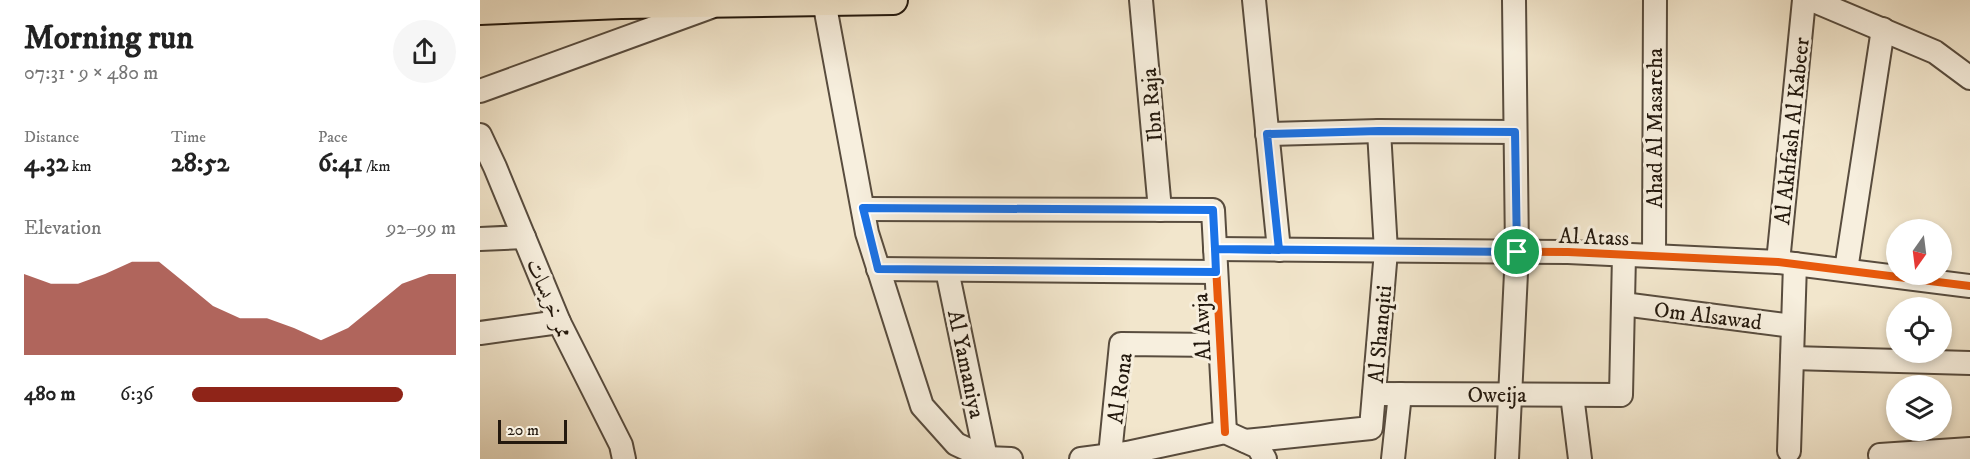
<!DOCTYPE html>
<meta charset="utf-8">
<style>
:root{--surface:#fff;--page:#f6f6f6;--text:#222;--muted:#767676;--accent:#8f2418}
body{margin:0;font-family:"IM FELL DW Pica",Amiri,serif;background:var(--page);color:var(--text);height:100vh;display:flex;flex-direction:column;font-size:22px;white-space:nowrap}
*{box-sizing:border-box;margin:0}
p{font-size:20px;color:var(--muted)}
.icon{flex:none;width:33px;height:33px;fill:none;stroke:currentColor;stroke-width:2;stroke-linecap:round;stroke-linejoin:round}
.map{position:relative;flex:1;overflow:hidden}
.side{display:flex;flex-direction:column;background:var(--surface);width:480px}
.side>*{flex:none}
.needle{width:39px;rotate:194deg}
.fabs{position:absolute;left:1406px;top:219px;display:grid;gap:12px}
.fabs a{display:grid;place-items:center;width:66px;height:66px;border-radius:50%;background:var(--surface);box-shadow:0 3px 9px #0003;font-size:30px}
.scale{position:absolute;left:18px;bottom:15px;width:69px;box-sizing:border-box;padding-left:6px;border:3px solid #24190e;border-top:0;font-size:16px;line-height:21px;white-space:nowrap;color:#24190e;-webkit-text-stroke:4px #f7efde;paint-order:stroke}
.pin{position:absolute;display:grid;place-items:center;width:51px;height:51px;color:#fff;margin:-26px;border:3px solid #fff;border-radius:50%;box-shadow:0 2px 6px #0007}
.round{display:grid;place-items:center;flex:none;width:63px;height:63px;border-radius:32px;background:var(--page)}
.overview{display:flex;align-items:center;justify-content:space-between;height:102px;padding:0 24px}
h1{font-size:33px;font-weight:700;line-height:45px}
.figures{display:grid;grid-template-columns:repeat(3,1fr);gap:9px;height:102px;padding:6px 24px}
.figures div{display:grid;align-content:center}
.figures b{font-size:26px;font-weight:700}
.figures small{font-size:16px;font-weight:400}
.figures p{font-size:16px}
.chart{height:168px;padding:12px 24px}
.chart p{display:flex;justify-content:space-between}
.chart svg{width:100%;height:108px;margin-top:6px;fill:var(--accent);opacity:.7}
ul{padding:0 24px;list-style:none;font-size:20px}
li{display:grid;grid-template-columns:96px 72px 1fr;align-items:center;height:45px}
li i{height:15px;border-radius:8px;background:var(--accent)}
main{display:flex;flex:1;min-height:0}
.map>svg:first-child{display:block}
</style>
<main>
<section class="side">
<div class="overview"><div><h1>Morning run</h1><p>07:31 · 9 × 480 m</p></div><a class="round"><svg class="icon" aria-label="share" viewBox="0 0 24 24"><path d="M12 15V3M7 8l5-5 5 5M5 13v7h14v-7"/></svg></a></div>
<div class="figures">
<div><p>Distance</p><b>4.32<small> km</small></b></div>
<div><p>Time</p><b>28:52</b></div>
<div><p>Pace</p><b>6:41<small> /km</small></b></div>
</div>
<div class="chart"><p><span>Elevation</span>92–99 m</p>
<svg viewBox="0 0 160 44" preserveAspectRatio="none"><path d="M0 44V11L10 15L20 15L30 11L40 6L50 6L60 15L70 24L80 29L90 29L100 33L110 38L120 33L130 24L140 15L150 11L160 11V44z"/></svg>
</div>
<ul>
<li><b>480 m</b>6:36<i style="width:80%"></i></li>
</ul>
</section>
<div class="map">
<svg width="1490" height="459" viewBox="0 0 1490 459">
<rect width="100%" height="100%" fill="#f2e6cc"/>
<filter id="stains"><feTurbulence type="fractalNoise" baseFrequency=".00333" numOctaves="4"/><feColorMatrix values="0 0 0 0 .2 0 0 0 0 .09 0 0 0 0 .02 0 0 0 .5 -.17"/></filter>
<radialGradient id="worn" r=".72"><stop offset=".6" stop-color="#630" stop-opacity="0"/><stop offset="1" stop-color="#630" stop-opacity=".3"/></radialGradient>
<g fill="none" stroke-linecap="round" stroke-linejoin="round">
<g stroke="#584c3e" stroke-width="26">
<g id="minor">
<polyline points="661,0 680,210"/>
<polyline points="774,0 799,250"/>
<polyline points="1332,0 1455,52 1490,78"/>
<polyline points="344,1 387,233 442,406 476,444 506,458 531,459"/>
<polyline points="0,91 231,7"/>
<polyline points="787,134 899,131 1035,132"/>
<polyline points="0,135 15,167 79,322 141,445 144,459"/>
<polyline points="383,209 733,210 745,432"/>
<polyline points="0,239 44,237"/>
<polyline points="735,249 1088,252 1298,262 1490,286"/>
<polyline points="1174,256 1175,0"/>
<polyline points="1298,262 1324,0"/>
<polyline points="398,269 736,272"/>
<polyline points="467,270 506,458"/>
<polyline points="1366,270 1403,29"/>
<polyline points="1143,304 1313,326"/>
<polyline points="0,333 79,322"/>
<polyline points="1312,358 1490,363"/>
<polyline points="894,394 1141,395 1144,255"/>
<polyline points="1092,395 1100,459"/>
<polyline points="765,441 891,428 906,251 899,131"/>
<polyline points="1309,451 1315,264"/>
<polyline points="630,455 641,344 740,345"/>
<polyline points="1400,455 1490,449"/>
<polyline points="601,459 647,453 745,432 778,447 785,459"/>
<polyline points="913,459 920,394"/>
<polyline points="1027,459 1037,252 1034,0"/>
</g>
</g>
<g stroke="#24190e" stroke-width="32">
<polyline id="major" points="0,10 141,4 413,0"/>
</g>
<use href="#minor" stroke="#f7efde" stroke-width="22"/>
<use href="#major" stroke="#f2e6cc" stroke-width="28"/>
<g stroke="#f7efde" stroke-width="11">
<g id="cycleway">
<polyline points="383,209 733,210 745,432"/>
<polyline points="735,249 1088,252 1298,262 1490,286"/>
</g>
</g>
<use href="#cycleway" stroke="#e8590c" stroke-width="8"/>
</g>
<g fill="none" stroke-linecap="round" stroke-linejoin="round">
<g stroke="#fff" stroke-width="12">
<polyline id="route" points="1037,252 735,249 736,272 398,269 383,208 733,210 735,249 799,250 787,134 899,131 1035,132 1037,252"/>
</g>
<use href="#route" stroke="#1a73e8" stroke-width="8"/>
</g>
<g text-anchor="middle" stroke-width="6" stroke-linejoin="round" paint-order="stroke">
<g font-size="22" fill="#24190e" stroke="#f7efde">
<text transform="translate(671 105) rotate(-95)" y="8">Ibn Raja</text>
<text transform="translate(1174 128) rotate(-90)" y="8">Ahad Al Masareha</text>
<text transform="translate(1311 131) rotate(-84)" y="8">Al Akhfash Al Kabeer</text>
<text transform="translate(1114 236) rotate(2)" y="8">Al Atass</text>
<text transform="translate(70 298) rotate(67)" y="8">ممر خريسات</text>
<text transform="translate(1228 315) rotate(7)" y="8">Om Alsawad</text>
<text transform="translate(721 327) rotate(-93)" y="8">Al Awja</text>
<text transform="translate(899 334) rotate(-85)" y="8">Al Shanqiti</text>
<text transform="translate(487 364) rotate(78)" y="8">Al Yamaniya</text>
<text transform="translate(639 388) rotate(-82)" y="8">Al Rona</text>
<text x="1017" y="402">Oweija</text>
</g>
</g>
<rect width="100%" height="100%" filter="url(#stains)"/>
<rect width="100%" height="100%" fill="url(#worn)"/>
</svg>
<div class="fabs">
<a><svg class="needle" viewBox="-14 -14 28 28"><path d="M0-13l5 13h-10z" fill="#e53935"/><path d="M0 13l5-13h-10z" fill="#767676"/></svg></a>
<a><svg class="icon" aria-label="locate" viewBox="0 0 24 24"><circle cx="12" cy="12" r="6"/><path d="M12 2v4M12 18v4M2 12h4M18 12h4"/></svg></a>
<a><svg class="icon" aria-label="layers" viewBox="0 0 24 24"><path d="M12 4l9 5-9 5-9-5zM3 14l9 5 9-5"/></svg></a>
</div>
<div class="scale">20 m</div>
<div class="pin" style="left:1037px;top:252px;background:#1e9e55"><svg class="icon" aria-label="arrive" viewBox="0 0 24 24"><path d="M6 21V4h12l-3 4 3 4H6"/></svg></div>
</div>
</main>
